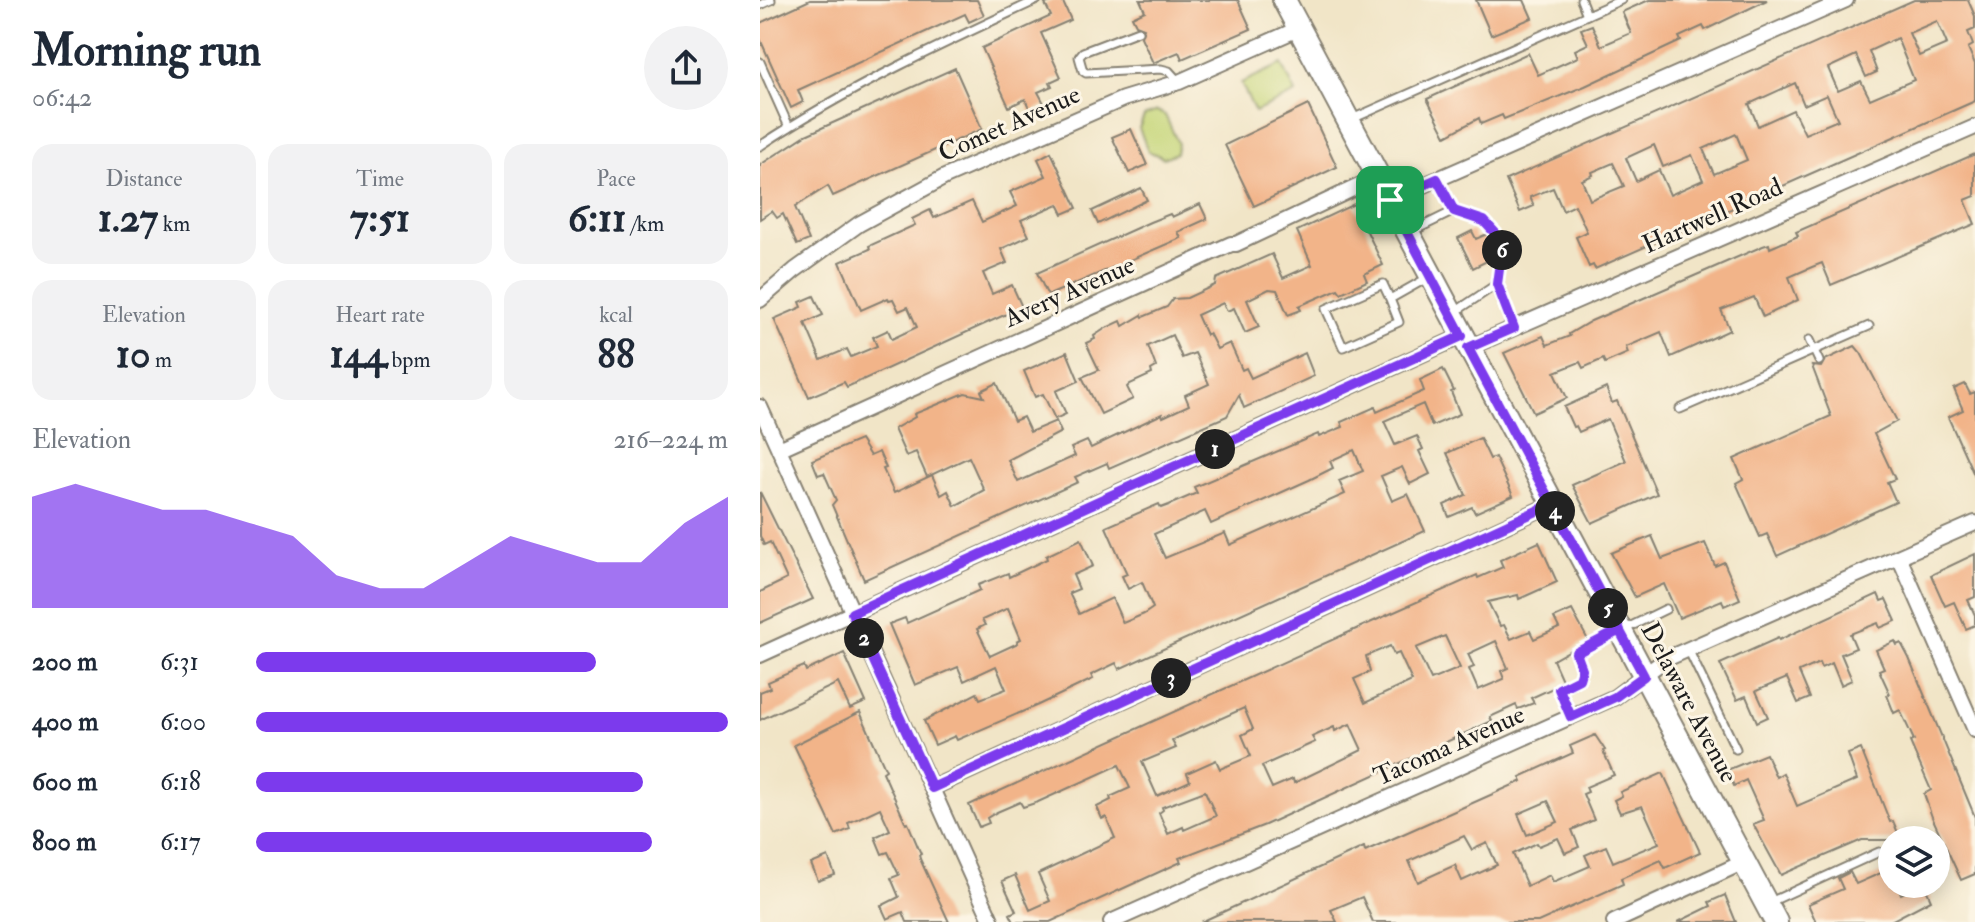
<!DOCTYPE html>
<meta charset="utf-8">
<style>
:root{--surface:#fff;--page:#f2f2f3;--text:#1f2937;--muted:#747a83;--accent:#7c3aed}
body{margin:0;font-family:"IM FELL Double Pica",serif;background:var(--page);color:var(--text);height:100vh;display:flex;flex-direction:column;font-size:30px;white-space:nowrap}
*{box-sizing:border-box;margin:0}
p{font-size:26px;color:var(--muted)}
.icon{flex:none;width:44px;height:44px;fill:none;stroke:currentColor;stroke-width:2;stroke-linecap:round;stroke-linejoin:round}
.map{position:relative;flex:1;overflow:hidden}
.details{display:flex;flex-direction:column;background:var(--surface);width:760px}
.details>*{flex:none}
.fabs{position:absolute;left:1118px;top:826px;display:grid;gap:16px}
.fabs a{display:grid;place-items:center;width:72px;height:72px;border-radius:50%;background:var(--surface);box-shadow:0 4px 20px #0003;font-size:40px}
.pin{position:absolute;display:grid;place-items:center;width:68px;height:68px;color:#fff;margin:-34px;border-radius:16px;box-shadow:0 4px 12px #0006}
.km{position:absolute;width:40px;height:40px;margin:-20px;border-radius:50%;background:#222;color:#fff;font-size:22px;line-height:40px;text-align:center}
.round{display:grid;place-items:center;flex:none;width:84px;height:84px;border-radius:42px;background:var(--page)}
.summary{display:flex;align-items:center;justify-content:space-between;height:136px;padding:0 32px}
h1{font-size:44px;font-weight:700;line-height:60px}
.stats{display:grid;grid-template-columns:repeat(3,1fr);gap:12px;height:136px;padding:8px 32px}
.stats div{display:grid;align-content:center;border-radius:20px;background:var(--page);text-align:center}
.stats b{font-size:40px;font-weight:700}
.stats small{font-size:22px;font-weight:400}
.stats p{font-size:22px}
.chart{height:224px;padding:16px 32px}
.chart p{display:flex;justify-content:space-between}
.chart svg{width:100%;height:144px;margin-top:8px;fill:var(--accent);opacity:.7}
ul{padding:0 32px;list-style:none;font-size:26px}
li{display:grid;grid-template-columns:128px 96px 1fr;align-items:center;height:60px}
li i{height:20px;border-radius:10px;background:var(--accent)}
main{display:flex;flex:1;min-height:0}
.map>svg:first-child{display:block}
</style>
<main>
<section class="details">
<div class="summary"><div><h1>Morning run</h1><p>06:42</p></div><a class="round"><svg class="icon" aria-label="share" viewBox="0 0 24 24"><path d="M12 15V3M7 8l5-5 5 5M5 13v7h14v-7"/></svg></a></div>
<div class="stats">
<div><p>Distance</p><b>1.27<small> km</small></b></div>
<div><p>Time</p><b>7:51</b></div>
<div><p>Pace</p><b>6:11<small> /km</small></b></div>
</div>
<div class="stats">
<div><p>Elevation</p><b>10<small> m</small></b></div>
<div><p>Heart rate</p><b>144<small> bpm</small></b></div>
<div><p>kcal</p><b>88</b></div>
</div>
<div class="chart"><p><span>Elevation</span>216–224 m</p>
<svg viewBox="0 0 160 44" preserveAspectRatio="none"><path d="M0 44V10L10 6L20 10L30 14L40 14L50 18L60 22L70 34L80 38L90 38L100 30L110 22L120 26L130 30L140 30L150 18L160 10V44z"/></svg>
</div>
<ul>
<li><b>200 m</b>6:31<i style="width:72%"></i></li>
<li><b>400 m</b>6:00<i style="width:100%"></i></li>
<li><b>600 m</b>6:18<i style="width:82%"></i></li>
<li><b>800 m</b>6:17<i style="width:84%"></i></li>
</ul>
</section>
<div class="map">
<svg width="1215" height="922" viewBox="0 0 1215 922">
<rect width="100%" height="100%" fill="#fcf5e5"/>
<filter id="ink" filterUnits="userSpaceOnUse"><feTurbulence type="fractalNoise" baseFrequency=".0125" numOctaves="2"/><feDisplacementMap in="SourceGraphic" scale="16" xChannelSelector="R" yChannelSelector="G"/><feConvolveMatrix kernelMatrix="1 2 1 2 8 2 1 2 1" color-interpolation-filters="sRGB"/></filter>
<filter id="wash" filterUnits="userSpaceOnUse"><feTurbulence type="fractalNoise" baseFrequency=".006" numOctaves="4" result="noise"/><feDisplacementMap in="SourceGraphic" scale="32" xChannelSelector="R" yChannelSelector="G"/><feGaussianBlur stdDeviation="1.8" result="paint"/><feColorMatrix in="noise" values="0 0 0 0 0 0 0 0 0 0 0 0 0 0 0 0 0 1.4 0 .05"/><feComposite in="paint" operator="in"/></filter>
<g filter="url(#wash)">
<rect width="100%" height="100%" fill="#f1e5c7"/>
<g fill="#c5d577" stroke="#70784a" stroke-width="2">
<polygon points="522,64 536,93 495,112 481,83"/>
<polygon points="397,111 405,115 418,143 416,153 404,158 388,151 379,128 384,116"/>
</g>
<g id="blocks">
<g fill="#f2b489" fill-rule="evenodd">
<polygon points="50,0 217,0 224,15 209,22 205,14 38,90 43,102 31,108 0,39 0,23"/>
<polygon points="295,0 302,0 311,20 281,33 301,77 290,82 292,86 278,92 285,105 271,112 265,99 249,107 222,48 291,16 285,4"/>
<polygon points="380,0 478,0 491,29 422,59 419,52 393,63 381,37 384,28 376,25 372,17 385,11"/>
<polygon points="716,0 764,0 772,18 731,35"/>
<polygon points="889,0 1007,0 945,30 943,26 919,37 921,41 825,86 744,119 742,115 721,124 719,118 686,136 667,99 768,53 778,75 818,57 815,50 828,44 821,29 832,25 841,46 871,33 862,12"/>
<path d="M1154 0H1208L1215 16V29L1208 32 1213 45 1208 48 1215 64V101L835 269 833 265 829 267 816 237 827 232 815 205 803 211 793 188 770 197 774 206 760 212 746 180ZM1177 21 1187 44 1159 56 1149 33ZM1137 38 1154 80 1110 99 1101 81 1078 91 1068 68 1096 55 1106 77 1117 72 1109 51ZM1035 83 1044 105 1067 95 1078 120 1045 134 1033 110 998 126 989 104ZM976 134 987 160 954 174 943 149ZM894 145 903 167 932 155 943 180 910 195 899 170 876 181 866 158ZM853 163 864 186 830 200 822 180 833 175 832 172Z"/>
<polygon points="195,68 222,129 73,196 68,186 35,207 49,240 37,245 23,214 17,218 12,211 0,219 0,165 46,135"/>
<polygon points="548,105 577,167 494,206 465,145"/>
<polygon points="371,129 387,165 369,173 352,137"/>
<polygon points="291,152 317,208 303,214 298,204 261,220 269,236 241,249 247,263 223,273 232,294 252,285 262,307 87,387 84,382 49,397 14,319 42,307 40,302 54,296 63,315 45,323 61,360 87,349 91,357 117,346 113,337 128,330 132,339 157,327 148,307 139,311 133,299 129,300 128,298 101,310 80,262 110,249 109,246 155,225 152,219 170,210 174,218 212,201 222,222 257,206 250,192 286,176 278,159"/>
<polygon points="1215,154 1215,196 1205,200 1215,224 1071,285 1062,263 1052,267 1029,277 1038,300 1003,317 994,297 961,310 970,330 911,357 901,332 866,347 868,353 845,363 843,359 823,368 820,362 795,372 807,398 774,413 744,353 783,336 787,345 810,336 809,334 831,321 1003,246 1009,244 1010,248 1038,236 1036,232"/>
<polygon points="381,188 387,200 338,224 332,211"/>
<polygon points="440,204 447,219 418,232 421,238 289,295 286,292 277,273 390,222 410,214 412,217"/>
<polygon points="594,204 623,265 604,274 607,281 581,293 578,289 539,306 541,310 528,315 517,290 509,289 487,300 499,327 485,333 474,308 467,311 463,303 437,315 446,335 449,333 457,349 470,343 482,370 486,368 491,378 545,353 554,376 484,408 479,395 467,416 349,468 347,463 315,477 318,482 104,580 72,505 76,500 64,473 58,475 52,460 100,440 110,456 119,452 126,468 123,469 134,493 172,475 181,495 188,491 195,506 224,490 209,457 167,477 156,452 146,456 134,429 155,417 154,414 169,408 205,393 224,397 221,391 237,383 254,421 263,417 270,432 296,421 301,432 248,460 258,482 315,456 311,448 327,441 331,448 402,414 403,417 429,405 425,395 449,384 435,353 422,358 412,335 388,346 396,367 391,370 392,374 370,384 367,387 373,399 341,414 322,377 339,370 326,343 335,339 334,336 346,328 361,321 363,326 382,315 383,317 407,307 413,299 427,298 455,285 456,279 512,254 523,278 552,265 537,231"/>
<polygon points="712,231 716,239 727,234 735,247 723,253 727,261 713,268 698,238"/>
<polygon points="1095,346 1101,353 1137,421 1114,434 1135,479 1127,482 1136,502 1017,556 1007,534 1000,537 976,483 983,479 974,459 1071,416 1052,366 1061,367 1065,360"/>
<polygon points="307,352 319,381 296,391 306,414 295,419 283,394 275,397 264,371"/>
<path d="M683 369 694 391 691 392 700 414 672 426 663 404 624 421 635 445 657 436 663 449 659 451 670 474 650 484 642 467 621 476 632 501 648 494 665 531 359 669 356 663 331 675 333 679 278 705 197 740 195 736 175 745 164 721 217 693 220 699 246 689 236 666 204 681 198 667 155 685 129 624 145 618 147 623 220 590 218 585 248 573 249 577 287 559 286 556 321 539 333 566 313 575 319 589 309 593 319 614 352 598 363 623 384 614 393 608 382 582 368 589 362 576 367 574 346 527 399 504 401 508 409 505 437 493 434 487 558 434 559 437 583 427 581 422 615 407 617 412 664 391 660 380ZM594 450 603 471 579 481 585 494 470 545 465 533 405 558 394 534 445 511 451 524 549 480 573 468 570 461ZM248 608 261 639 257 641 258 643 230 656 217 629 225 625 222 620Z"/>
<polygon points="1205,384 1210,394 1215,392 1215,477 1188,417 1203,410 1194,389"/>
<polygon points="846,388 852,403 857,401 897,494 832,523 812,485 866,461 848,419 819,432 816,426 813,427 804,407"/>
<polygon points="720,438 730,459 735,457 753,496 715,513 712,507 689,517 684,505 706,495 687,453"/>
<polygon points="0,492 53,599 0,623 0,592 27,579 10,542 4,545 0,536"/>
<polygon points="892,536 902,559 945,543 955,566 964,562 980,599 964,606 962,600 919,618 904,584 875,597 851,553"/>
<path d="M779 542 797 582 759 599 758 595 728 602 740 626 744 625 751 639 770 631 774 639 799 628 794 618 812 610 828 640 793 660 802 680 793 688 771 698 774 703 758 709 756 705 730 717 732 721 505 825 419 858 421 862 290 922H254L250 914 256 911 242 881 255 875 270 910 290 901 278 874 355 838 346 817 342 819 337 807 351 800 350 797 370 788 359 765 278 802 263 807 260 802 237 812 227 818 229 823 219 827 209 805 594 630 717 575 718 578 743 567 740 560ZM685 636 700 668 671 680 656 648ZM736 641 748 668 741 671 744 679 718 690 709 669 714 667 708 654ZM630 646 634 655 639 653 652 681 605 703 594 679 610 672 606 656ZM484 708 493 729 482 735 491 756 460 769 456 760 427 773 430 781 397 796 382 762 416 748 412 741 417 738ZM590 724 602 750 534 783 533 779 512 788 502 766 555 742 552 737 574 727 575 731ZM445 791 456 816 424 830 423 827 408 834 399 813 403 810 402 807Z"/>
<polygon points="1215,554 1215,597 1208,600 1215,615 1215,625 1206,629 1194,602 1185,606 1171,575"/>
<polygon points="1118,594 1121,601 1126,599 1136,621 1120,628 1118,623 1090,634 1096,648 1081,654 1092,680 1081,685 1072,663 1061,668 1059,663 1039,672 1050,698 1038,703 1027,678 996,691 1008,717 997,722 986,696 977,700 960,664 1018,638 1019,640"/>
<polygon points="1135,641 1137,645 1141,643 1149,658 1215,817 1215,874 1201,880 1172,817 1164,794 1171,790 1150,742 1154,740 1140,710 1134,713 1127,695 1130,694 1119,670 1124,668 1116,650"/>
<polygon points="84,653 106,702 90,709 78,683 0,720 0,692 10,688 8,682 44,666 46,671"/>
<polygon points="100,712 126,770 123,772 146,824 148,823 161,854 159,855 160,859 189,922 147,922 143,912 127,919 121,906 139,897 131,878 139,875 128,852 122,854 115,837 130,830 120,808 88,823 90,829 76,835 34,745"/>
<path d="M835 735 845 750 843 751 854 775 826 787 828 792 823 794 834 820 812 830 819 847 805 853 798 838 779 846 777 843 753 854 767 886 790 875 793 882 830 866 825 855 846 846 853 862 899 843 882 806 860 813 854 800 862 796 860 792 903 773 940 852 905 868 901 860 861 878 863 884 778 922H613L602 897 571 910 577 922H441L604 847 605 851 762 781 760 777 813 753 810 746ZM788 801 798 822 767 835 758 814ZM704 836 712 850 727 843 737 865 702 881 695 865 658 882 649 861Z"/>
<polygon points="1101,749 1130,822 1133,821 1141,840 1102,840 1021,875 993,824 1004,820 986,780 974,786 967,770 1006,754 1016,777 1023,773 1037,806 1097,780 1088,754"/>
<polygon points="68,857 75,875 58,881 51,864"/>
<polygon points="1132,868 1132,884 1137,884 1141,894 1164,884 1171,900 1129,922 1056,922 1048,904 1083,889 1078,878 1090,872 1096,884"/>
<polygon points="965,895 976,922 918,922 951,906 949,902"/>
</g>
</g>
</g>
<g filter="url(#ink)">
<use href="#blocks" fill-opacity="0" stroke="#868072" stroke-width="2"/>
<g fill="none" stroke-linecap="round" stroke-linejoin="round">
<g stroke="#868072" stroke-width="11">
<g id="lane">
<polyline points="821,0 827,15"/>
<polyline points="0,5 11,0"/>
<polyline points="378,31 323,52 319,57 323,71 326,73 401,69 409,71 419,82"/>
<polyline points="0,62 29,127"/>
<polyline points="592,119 861,0"/>
<path d="M0 146C87 88 182 44 277 0"/>
<polyline points="677,179 694,211 724,221 736,234 742,247 737,284 754,328"/>
<polyline points="653,231 694,211"/>
<polyline points="630,299 639,322 583,347 566,309 623,284 630,299 669,277"/>
<polyline points="695,312 737,284"/>
<polyline points="1049,340 1059,361"/>
<polyline points="920,409 1109,326"/>
<polyline points="928,649 976,749"/>
<polyline points="811,717 799,689 819,679 822,669 816,653 906,609"/>
<polyline points="1008,903 1119,852"/>
</g>
</g>
<g stroke="#868072" stroke-width="18">
<g id="street">
<polyline points="630,200 1086,0"/>
<polyline points="0,300 35,270 99,224 185,177 363,99 419,82 540,28"/>
<polyline points="708,348 1215,127"/>
<polyline points="0,407 232,922"/>
<polyline points="19,449 471,244 476,244 618,177"/>
<polyline points="1139,557 1215,730"/>
<polyline points="0,655 702,336"/>
<polyline points="172,788 792,504"/>
<polyline points="351,922 855,697 906,659 1215,523"/>
<polyline points="854,922 984,862"/>
</g>
</g>
<g stroke="#868072" stroke-width="26">
<polyline id="primary" points="524,0 1016,922"/>
</g>
<use href="#lane" stroke="#fff" stroke-width="7"/>
<use href="#street" stroke="#fff" stroke-width="14"/>
<use href="#primary" stroke="#fff" stroke-width="22"/>
</g>
</g>
<g fill="none" stroke-linecap="round" stroke-linejoin="round" filter="url(#ink)">
<g stroke="#fff" stroke-width="16">
<path id="route" d="M630 200 702 336 92 613 172 788 792 504 860 630 816 653 822 669 819 679 799 689 811 717 855 697 884 676C825 567 767 457 708 348L754 328 737 284 742 247 736 234 724 221 694 211 677 179 630 200"/>
</g>
<use href="#route" stroke="#7c3aed" stroke-width="10"/>
</g>
<g text-anchor="middle" stroke-width="6" stroke-linejoin="round" paint-order="stroke">
<g font-size="26" fill="#1c1c1c" stroke="#fcf5e5">
<text transform="translate(249 123) rotate(-24)" y="9">Comet Avenue</text>
<text transform="translate(952 215) rotate(-24)" y="9">Hartwell Road</text>
<text transform="translate(309 291) rotate(-24)" y="9">Avery Avenue</text>
<text transform="translate(930 702) rotate(62)" y="9">Delaware Avenue</text>
<text transform="translate(689 745) rotate(-24)" y="9">Tacoma Avenue</text>
</g>
</g>
</svg>
<div class="fabs">
<a><svg class="icon" aria-label="layers" viewBox="0 0 24 24"><path d="M12 4l9 5-9 5-9-5zM3 14l9 5 9-5"/></svg></a>
</div>
<div class="pin" style="left:630px;top:200px;background:#1e9e55"><svg class="icon" aria-label="arrive" viewBox="0 0 24 24"><path d="M6 21V4h12l-3 4 3 4H6"/></svg></div>
<b class="km" style="left:455px;top:449px">1</b>
<b class="km" style="left:104px;top:638px">2</b>
<b class="km" style="left:411px;top:678px">3</b>
<b class="km" style="left:795px;top:511px">4</b>
<b class="km" style="left:848px;top:608px">5</b>
<b class="km" style="left:742px;top:250px">6</b>
</div>
</main>
